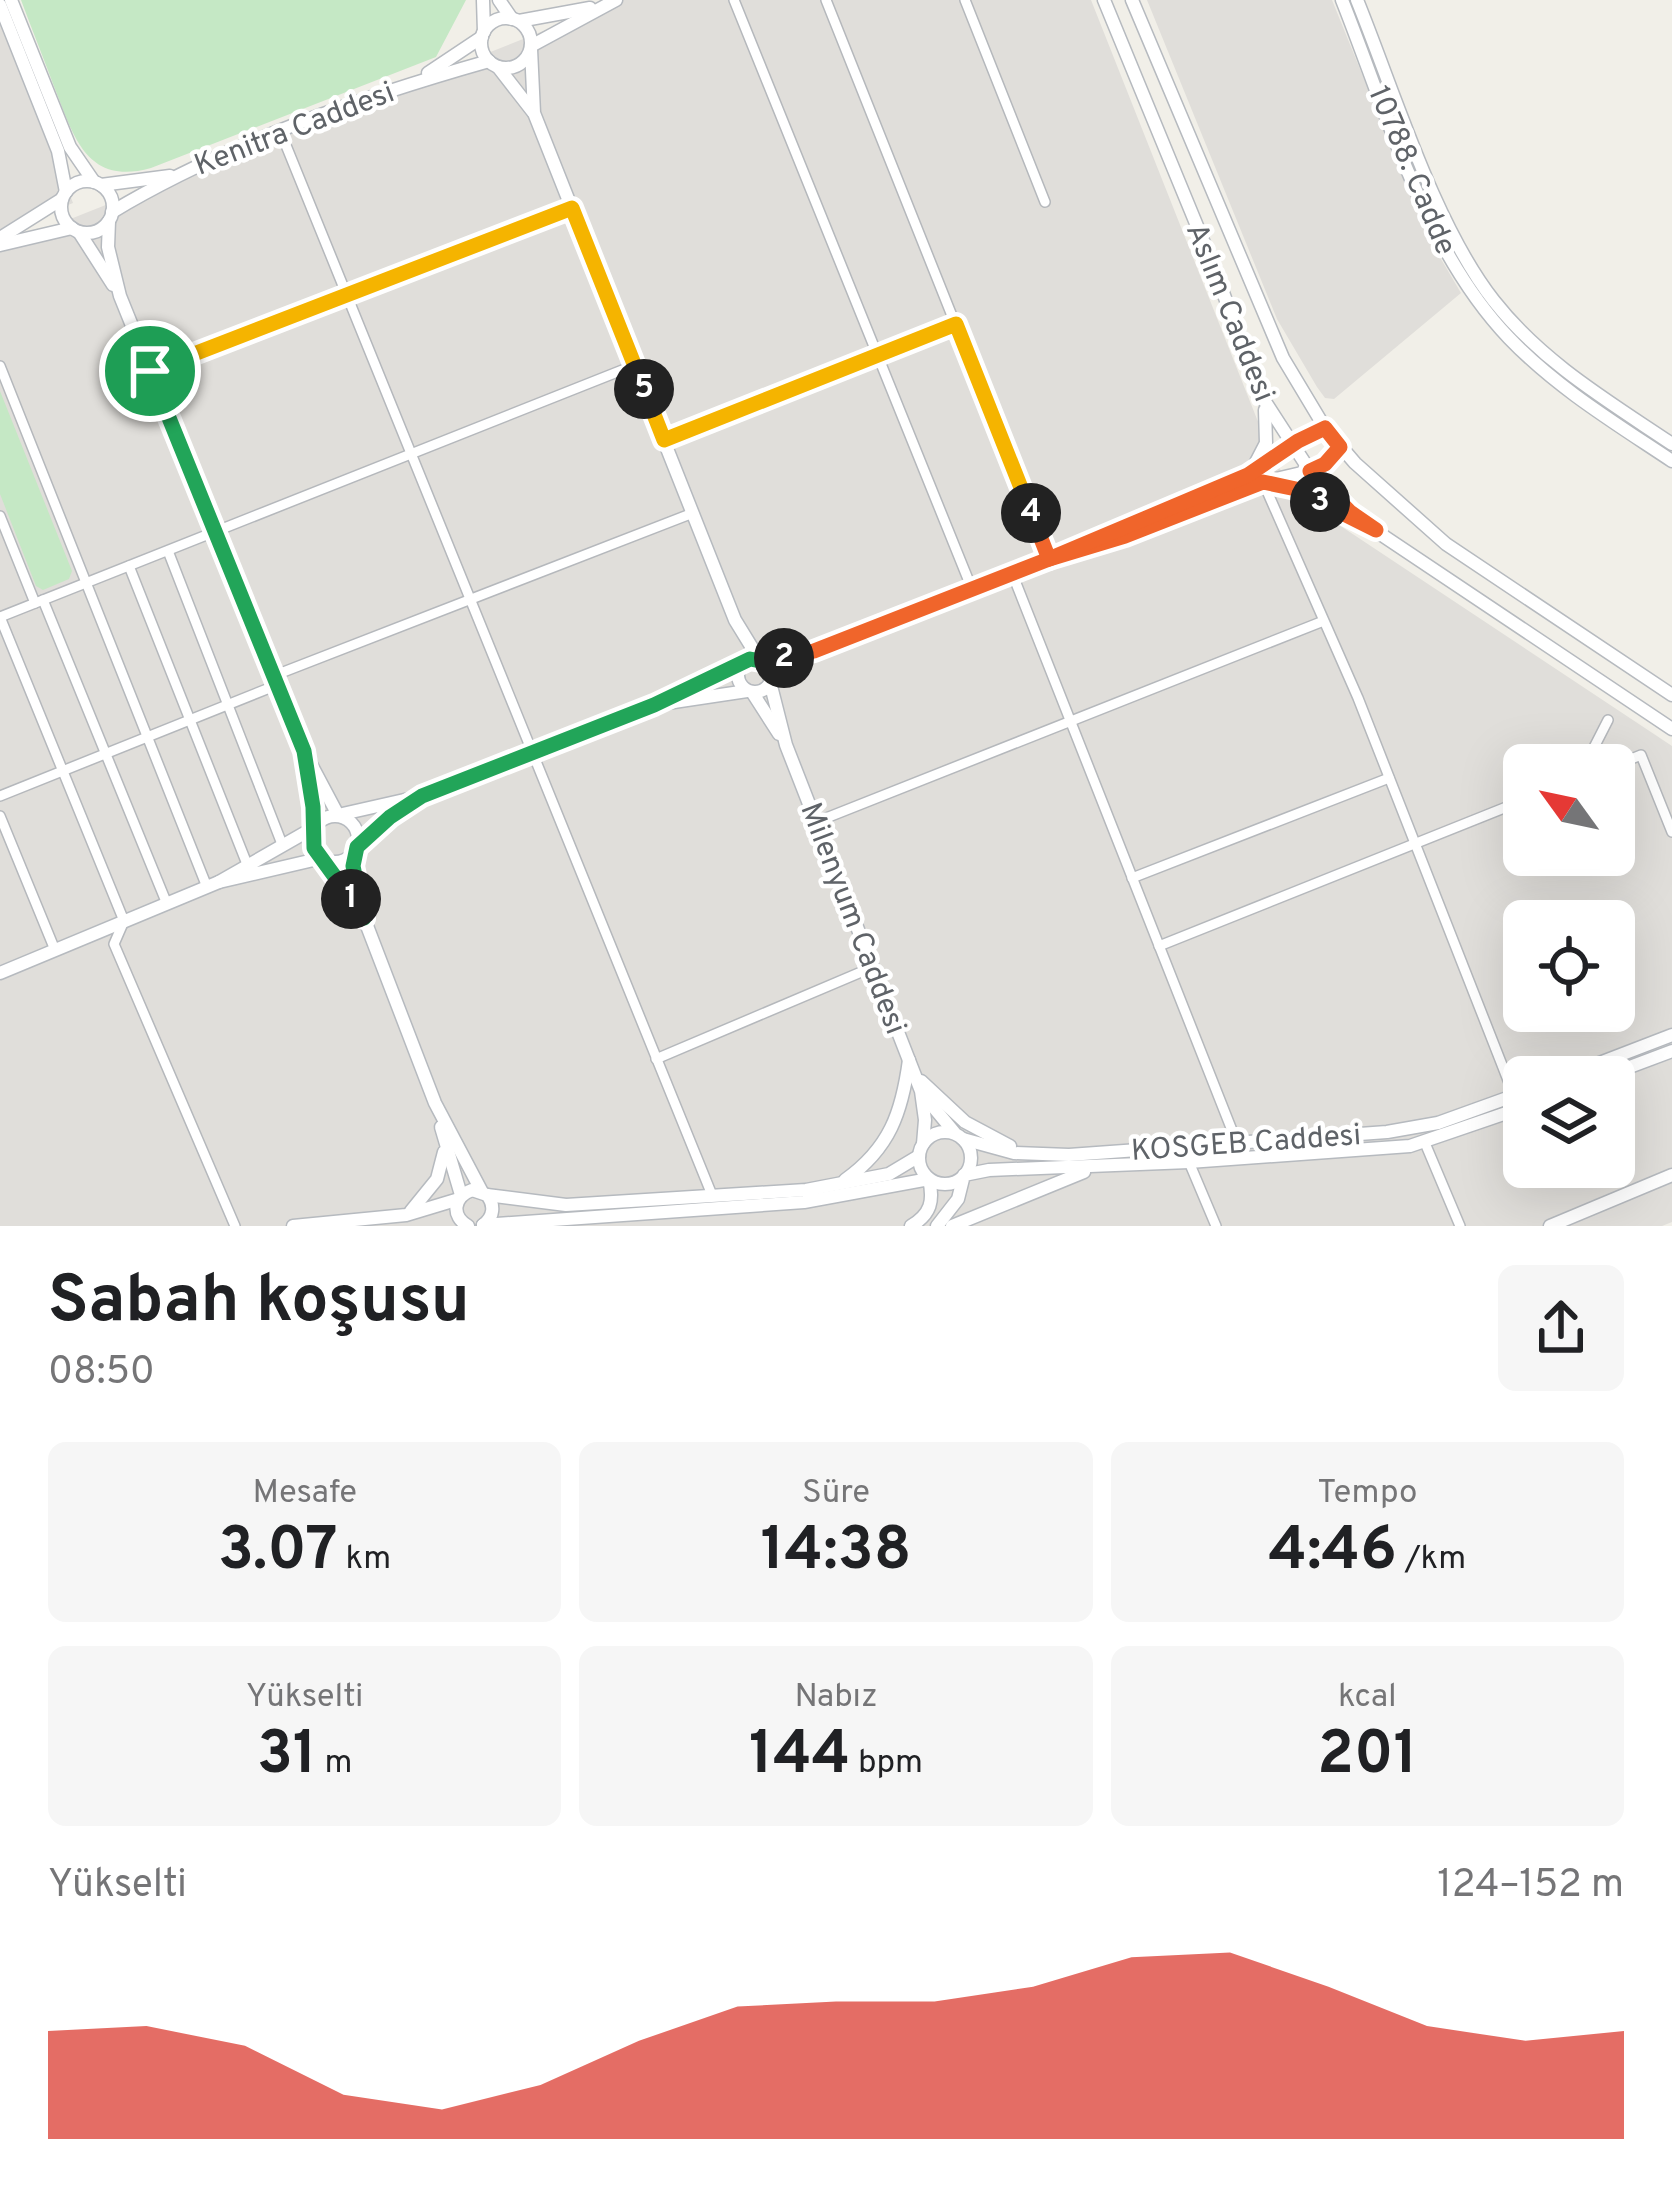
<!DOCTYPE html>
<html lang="tr">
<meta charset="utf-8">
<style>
:root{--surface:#fff;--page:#f6f6f6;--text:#202124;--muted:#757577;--accent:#d93025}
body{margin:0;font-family:Overpass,sans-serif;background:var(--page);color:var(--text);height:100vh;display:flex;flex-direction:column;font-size:45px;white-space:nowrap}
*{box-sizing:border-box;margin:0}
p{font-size:39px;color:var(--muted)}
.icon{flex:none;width:66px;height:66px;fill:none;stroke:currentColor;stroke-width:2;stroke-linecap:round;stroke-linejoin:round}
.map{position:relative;height:1226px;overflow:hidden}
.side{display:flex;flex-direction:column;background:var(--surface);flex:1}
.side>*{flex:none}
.needle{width:78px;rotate:303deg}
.tools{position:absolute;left:1503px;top:744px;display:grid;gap:24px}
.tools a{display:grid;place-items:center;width:132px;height:132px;border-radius:18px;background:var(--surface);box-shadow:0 12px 48px #0002;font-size:60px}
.pin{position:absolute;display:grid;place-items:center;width:102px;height:102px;color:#fff;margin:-51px;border:6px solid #fff;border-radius:50%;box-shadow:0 3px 12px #0007}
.km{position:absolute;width:60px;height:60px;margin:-30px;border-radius:50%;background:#222;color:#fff;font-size:33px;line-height:60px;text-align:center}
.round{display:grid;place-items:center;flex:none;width:126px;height:126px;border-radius:18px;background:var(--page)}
.headline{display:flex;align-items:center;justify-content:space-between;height:204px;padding:0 48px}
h1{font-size:66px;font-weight:700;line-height:90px}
.stats{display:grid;grid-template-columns:repeat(3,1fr);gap:18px;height:204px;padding:12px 48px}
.stats div{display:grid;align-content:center;border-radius:18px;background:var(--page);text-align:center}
.stats b{font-size:60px;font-weight:700}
.stats small{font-size:33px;font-weight:400}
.stats p{font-size:33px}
.chart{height:336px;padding:24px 48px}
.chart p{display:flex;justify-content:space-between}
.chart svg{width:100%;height:216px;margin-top:12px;fill:var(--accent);opacity:.7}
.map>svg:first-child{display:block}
</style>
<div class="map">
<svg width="1672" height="1226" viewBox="0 0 1672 1226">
<rect width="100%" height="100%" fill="#f1efe8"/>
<g fill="#e0deda" fill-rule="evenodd">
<path d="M621 0H1091L1272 457 1295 492 1312 507 1672 746V1222L1662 1226H0V247ZM1524 765H1614V855H1524ZM1524 921H1614V1011H1524ZM1524 1077H1614V1167H1524Z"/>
<polygon points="1147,0 1332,0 1428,237 1461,293 1334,399 1325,398 1317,387 1277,319"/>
<polygon points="0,18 73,203 0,232"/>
</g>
<g fill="#c5e8c5">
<path d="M21 0H466L436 57 151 168C87 186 74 137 55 89 44 59 32 30 21 0Z"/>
<polygon points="0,391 72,571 69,579 43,590 36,586 0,494"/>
</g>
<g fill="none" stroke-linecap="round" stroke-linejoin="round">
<g stroke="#b5b8bc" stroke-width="12">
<g id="street">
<polyline points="734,0 972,589"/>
<polyline points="826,0 1049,559"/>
<polyline points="965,0 1045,202"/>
<polyline points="281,133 712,1195"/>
<polyline points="0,366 207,887"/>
<polyline points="150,371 572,208"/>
<polyline points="664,440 956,324"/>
<polyline points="1263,482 1358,698 1515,1098"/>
<polyline points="0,516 35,603"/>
<polyline points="168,551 282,844"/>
<polyline points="129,566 247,864"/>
<polyline points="1012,573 1237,1143"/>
<polyline points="43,600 167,904"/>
<polyline points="0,617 635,365"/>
<polyline points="0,617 124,921 114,944 235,1226"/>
<polyline points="273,676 693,513"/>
<polyline points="1585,765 1608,720"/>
<polyline points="1614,766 1641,755 1672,832"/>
<polyline points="0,796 277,685"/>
<polyline points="0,816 55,950"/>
<polyline points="816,822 1321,622"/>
<polyline points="1132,878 1389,778"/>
<polyline points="1159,946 1524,800"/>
<polyline points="656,1059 873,967"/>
<polyline points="1425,1143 1460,1226"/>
<polyline points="1189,1162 1216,1226"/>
</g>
</g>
<g stroke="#b6babf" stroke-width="15">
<g id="secondary">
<polyline points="11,0 70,147 94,182"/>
<polyline points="483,0 484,32"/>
<polyline points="499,0 512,19"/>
<polyline points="1104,0 1209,255 1262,397 1310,471 1361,521 1672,729"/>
<polyline points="1132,0 1283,358 1325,428 1355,463 1446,544 1672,695"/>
<path d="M1342 0C1387 113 1424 249 1509 338 1557 388 1615 423 1672 461"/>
<path d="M1357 0C1394 91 1434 225 1494 301 1542 362 1608 401 1672 444"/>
<polyline points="0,5 58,151 66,192"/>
<circle cx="506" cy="43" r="25"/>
<polyline points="519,21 590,8"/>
<polyline points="531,46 616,0"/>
<polyline points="531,49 534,113 735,620 759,659"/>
<polyline points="498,67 533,112"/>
<polyline points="428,73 482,37"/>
<circle cx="87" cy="207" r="26"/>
<polyline points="101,185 170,176"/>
<path d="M112 212C225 144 362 97 489 61"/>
<polyline points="109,221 108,247 120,296 304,751"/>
<polyline points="79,232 113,285"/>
<polyline points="0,238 62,199"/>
<polyline points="0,245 72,228"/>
<polyline points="1325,428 1298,441 1248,475 1049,559 1125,536 1263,482 1310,471 1325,464 1340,447"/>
<polyline points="1252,470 1266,443 1265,410"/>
<polyline points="1270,483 1309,495 1349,518"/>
<circle cx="755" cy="675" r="17"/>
<polyline points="766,662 814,651 1049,559"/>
<polyline points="770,682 786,745 921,1091 925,1120 923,1144"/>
<polyline points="752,692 779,734"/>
<polyline points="667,703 747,691"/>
<path d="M304 751 338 815 422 796C357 839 346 839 364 918L322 858 219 882 315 827Z"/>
<polyline points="422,796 654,705 740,666"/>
<circle cx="335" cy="839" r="23"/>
<polyline points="364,918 435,1103 482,1192"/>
<polyline points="0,973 219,882"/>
<polyline points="1563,1077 1672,1035"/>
<polyline points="1603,1077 1672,1051"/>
<polyline points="921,1081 965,1122 1010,1146"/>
<polyline points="925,1097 954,1132"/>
<polyline points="441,1127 461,1195"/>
<circle cx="945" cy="1158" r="26"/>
<polyline points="963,1139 1014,1153 1069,1155 1387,1132 1438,1123 1524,1092"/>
<path d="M845 1180C890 1148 902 1112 909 1060"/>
<polyline points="487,1195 566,1205 806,1190 889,1174 919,1156"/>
<polyline points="411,1211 437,1179 444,1152"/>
<path d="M483 1225 804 1202 929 1179C934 1201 931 1214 911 1226"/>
<polyline points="293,1226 406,1215 459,1199"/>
<path d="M468 1226C451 1216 453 1197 472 1190L487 1195C495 1205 494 1217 483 1225"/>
<polyline points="937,1226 958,1199 964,1175 989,1170 1189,1162 1410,1146 1524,1107"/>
<polyline points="952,1226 1084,1172"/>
<polyline points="1550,1226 1672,1175"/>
</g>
</g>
<use href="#street" stroke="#fff" stroke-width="9"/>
<use href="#secondary" stroke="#fff" stroke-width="12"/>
</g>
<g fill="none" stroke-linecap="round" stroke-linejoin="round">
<g stroke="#fff" stroke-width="24">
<polyline id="split-1" points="150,371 304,751 313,807 314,848 351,899"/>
</g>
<g stroke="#fff" stroke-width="24">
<polyline id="split-2" points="351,899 364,918 353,866 357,847 390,817 422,796 654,705 750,659 766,662 784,658"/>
</g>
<g stroke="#fff" stroke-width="24">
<polyline id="split-3" points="784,658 814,651 1049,559 1125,536 1263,482 1296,489 1320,502"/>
</g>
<g stroke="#fff" stroke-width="24">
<polyline id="split-4" points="1031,513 1049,559 1248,475 1298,441 1325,428 1340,447 1325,464 1310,471 1350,512 1376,530 1320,502"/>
</g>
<g stroke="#fff" stroke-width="24">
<polyline id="split-5" points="644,389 664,440 956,324 1031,513"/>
</g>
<g stroke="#fff" stroke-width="24">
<polyline id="split-6" points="150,371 572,208 644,389"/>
</g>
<use href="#split-1" stroke="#22a559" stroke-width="15"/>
<use href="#split-2" stroke="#22a559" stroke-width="15"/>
<use href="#split-3" stroke="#f0652b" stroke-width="15"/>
<use href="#split-4" stroke="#f0652b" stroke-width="15"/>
<use href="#split-5" stroke="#f5b400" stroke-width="15"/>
<use href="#split-6" stroke="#f5b400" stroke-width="15"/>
</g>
<g text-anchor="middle" stroke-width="9" stroke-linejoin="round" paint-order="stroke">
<g font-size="30" fill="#5f6368" stroke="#fff">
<text transform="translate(294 128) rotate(-21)" y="10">Kenitra Caddesi</text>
<text transform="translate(1413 170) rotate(67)" y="10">10788. Cadde</text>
<text transform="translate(1231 312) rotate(68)" y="10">Aslım Caddesi</text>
<text transform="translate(854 918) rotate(69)" y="10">Milenyum Caddesi</text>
<text transform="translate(1246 1142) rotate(-4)" y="10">KOSGEB Caddesi</text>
</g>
</g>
</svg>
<div class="tools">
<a><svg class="needle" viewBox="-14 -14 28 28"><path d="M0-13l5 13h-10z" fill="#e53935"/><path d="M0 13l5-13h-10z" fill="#757577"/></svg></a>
<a><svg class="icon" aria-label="locate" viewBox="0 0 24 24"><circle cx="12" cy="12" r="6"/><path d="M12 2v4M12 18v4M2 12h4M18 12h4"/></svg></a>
<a><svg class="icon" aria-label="layers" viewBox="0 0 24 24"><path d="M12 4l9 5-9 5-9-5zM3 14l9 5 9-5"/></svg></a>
</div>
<div class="pin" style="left:150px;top:371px;background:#1e9e55"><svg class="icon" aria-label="arrive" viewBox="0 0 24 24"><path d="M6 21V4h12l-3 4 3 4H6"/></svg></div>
<b class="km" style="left:351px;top:899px">1</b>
<b class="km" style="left:784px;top:658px">2</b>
<b class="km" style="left:1320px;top:502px">3</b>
<b class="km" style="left:1031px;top:513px">4</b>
<b class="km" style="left:644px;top:389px">5</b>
</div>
<section class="side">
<div class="headline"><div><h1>Sabah koşusu</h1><p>08:50</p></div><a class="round"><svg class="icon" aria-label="share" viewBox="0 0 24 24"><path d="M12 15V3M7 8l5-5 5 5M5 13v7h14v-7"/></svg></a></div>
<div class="stats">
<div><p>Mesafe</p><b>3.07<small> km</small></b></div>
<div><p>Süre</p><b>14:38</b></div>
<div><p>Tempo</p><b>4:46<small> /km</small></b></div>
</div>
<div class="stats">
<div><p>Yükselti</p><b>31<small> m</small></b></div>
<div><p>Nabız</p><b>144<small> bpm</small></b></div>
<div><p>kcal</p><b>201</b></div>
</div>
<div class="chart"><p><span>Yükselti</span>124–152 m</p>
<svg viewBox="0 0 160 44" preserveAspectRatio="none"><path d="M0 44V22L10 21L20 25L30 35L40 38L50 33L60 24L70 17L80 16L90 16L100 13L110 7L120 6L130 13L140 21L150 24L160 22V44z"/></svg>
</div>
</section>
